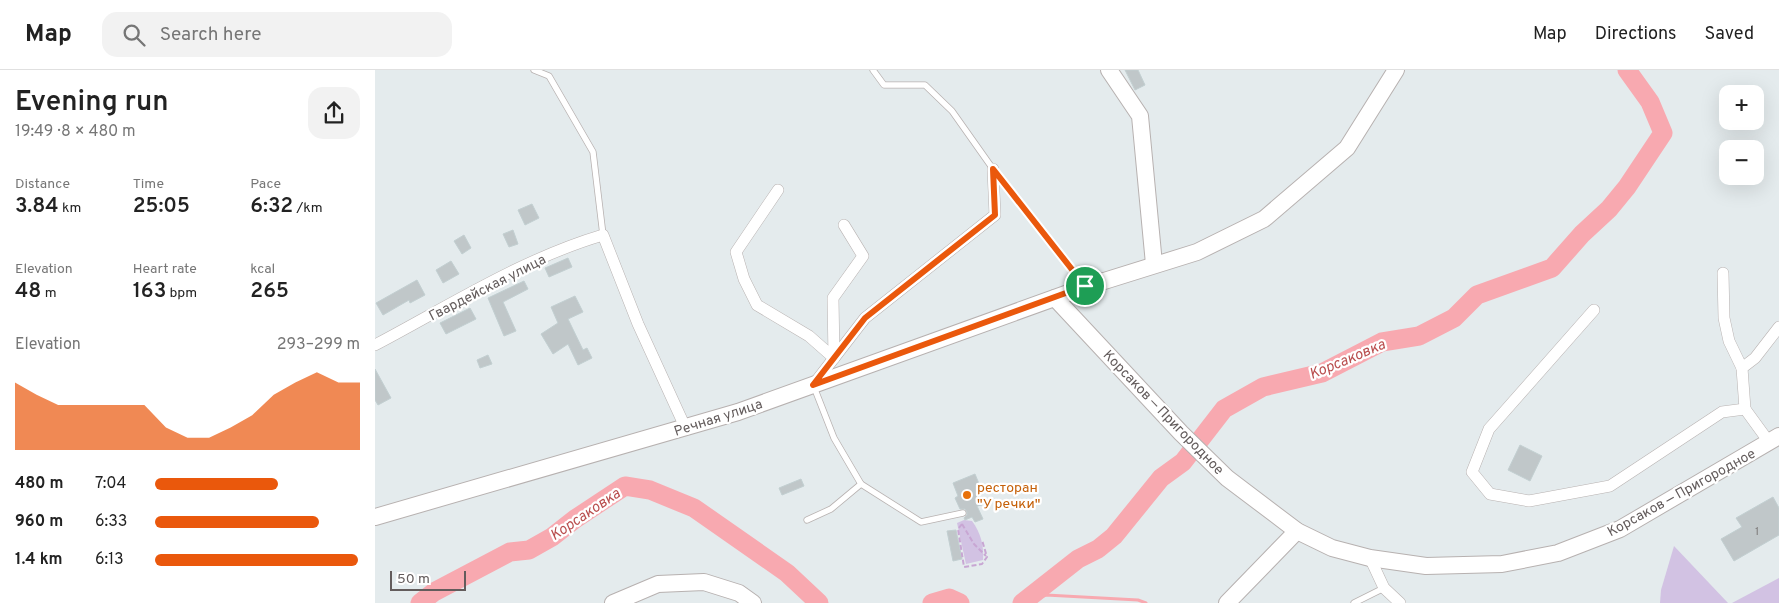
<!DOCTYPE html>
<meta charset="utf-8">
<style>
:root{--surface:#fff;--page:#f2f2f2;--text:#222;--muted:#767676;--line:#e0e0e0;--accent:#ea580c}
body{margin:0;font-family:Overpass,sans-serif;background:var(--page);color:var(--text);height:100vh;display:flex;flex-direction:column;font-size:19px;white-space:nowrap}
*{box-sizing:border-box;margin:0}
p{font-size:16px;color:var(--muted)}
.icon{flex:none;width:28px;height:28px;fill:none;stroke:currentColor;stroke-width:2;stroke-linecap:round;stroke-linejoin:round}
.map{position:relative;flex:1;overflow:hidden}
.sheet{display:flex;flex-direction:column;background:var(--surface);width:375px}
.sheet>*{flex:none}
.controls{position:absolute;left:1344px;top:15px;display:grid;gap:10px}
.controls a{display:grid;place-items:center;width:45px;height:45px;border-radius:10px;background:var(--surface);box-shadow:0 5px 20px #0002;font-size:25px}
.scale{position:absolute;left:15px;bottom:12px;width:76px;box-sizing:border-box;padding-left:5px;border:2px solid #635c5c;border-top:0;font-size:14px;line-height:18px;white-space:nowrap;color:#635c5c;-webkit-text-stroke:4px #fff;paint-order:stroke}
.pin{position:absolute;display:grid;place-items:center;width:42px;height:42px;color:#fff;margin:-21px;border:2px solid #fff;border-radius:50%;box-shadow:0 1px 5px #0007}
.round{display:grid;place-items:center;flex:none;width:52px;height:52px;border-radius:15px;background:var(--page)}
.head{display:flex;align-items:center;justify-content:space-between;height:85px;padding:0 15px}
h1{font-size:28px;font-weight:600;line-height:38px}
.metrics{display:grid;grid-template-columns:repeat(3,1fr);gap:8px;height:85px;padding:5px 15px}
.metrics div{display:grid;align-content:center}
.metrics b{font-size:21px;font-weight:600}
.metrics small{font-size:14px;font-weight:400}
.metrics p{font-size:14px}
.chart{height:140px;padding:10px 15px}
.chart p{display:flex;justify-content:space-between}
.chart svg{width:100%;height:90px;margin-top:5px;fill:var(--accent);opacity:.7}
ul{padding:0 15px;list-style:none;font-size:16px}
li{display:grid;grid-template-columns:80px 60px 1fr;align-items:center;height:38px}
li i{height:12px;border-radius:6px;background:var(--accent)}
header{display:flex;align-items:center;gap:30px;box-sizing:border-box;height:70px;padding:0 25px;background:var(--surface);border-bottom:1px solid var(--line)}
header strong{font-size:24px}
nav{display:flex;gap:28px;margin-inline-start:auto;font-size:18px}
.search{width:350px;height:45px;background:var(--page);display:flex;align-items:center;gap:12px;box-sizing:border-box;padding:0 18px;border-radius:15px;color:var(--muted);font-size:19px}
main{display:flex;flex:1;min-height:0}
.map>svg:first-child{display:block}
</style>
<header>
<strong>Map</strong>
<div class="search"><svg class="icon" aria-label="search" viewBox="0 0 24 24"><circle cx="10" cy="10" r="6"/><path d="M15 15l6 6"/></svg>Search here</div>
<nav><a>Map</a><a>Directions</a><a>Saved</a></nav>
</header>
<main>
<section class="sheet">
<div class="head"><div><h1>Evening run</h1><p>19:49 · 8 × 480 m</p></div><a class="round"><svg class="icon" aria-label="share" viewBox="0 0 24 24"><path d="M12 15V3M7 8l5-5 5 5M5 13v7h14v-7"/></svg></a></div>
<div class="metrics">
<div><p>Distance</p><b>3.84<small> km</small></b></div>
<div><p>Time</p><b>25:05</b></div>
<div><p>Pace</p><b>6:32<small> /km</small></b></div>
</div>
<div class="metrics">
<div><p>Elevation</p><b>48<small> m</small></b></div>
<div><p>Heart rate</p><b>163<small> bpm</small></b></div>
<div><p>kcal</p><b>265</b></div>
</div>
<div class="chart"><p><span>Elevation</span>293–299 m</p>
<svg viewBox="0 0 160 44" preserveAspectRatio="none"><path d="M0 44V11L10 17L20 22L30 22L40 22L50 22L60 22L70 33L80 38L90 38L100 33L110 27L120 17L130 11L140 6L150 11L160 11V44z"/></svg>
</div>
<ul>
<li><b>480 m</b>7:04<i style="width:60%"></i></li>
<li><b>960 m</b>6:33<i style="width:80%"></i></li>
<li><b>1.4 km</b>6:13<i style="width:99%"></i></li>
</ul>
</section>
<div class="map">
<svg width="1404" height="533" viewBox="0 0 1404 533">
<rect width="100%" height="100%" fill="#e4ebed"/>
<g fill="#d2c2e3">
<path d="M589 450 597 451C606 463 609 476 608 490L591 494 582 453Z"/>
<polygon points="1299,476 1353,533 1285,533 1286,520"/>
<polygon points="1404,508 1404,533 1357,533"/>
</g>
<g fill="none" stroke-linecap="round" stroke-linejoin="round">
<polyline stroke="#f8a9b0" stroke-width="3" points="649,533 671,525 763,530 771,533"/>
<g stroke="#f8a9b0" stroke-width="19">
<polyline points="45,533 59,522 135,482 154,480 177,467 200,449 250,416 275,420 319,438 412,503 444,533"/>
<polyline points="557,533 574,528 585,533"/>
<polyline points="647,533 703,489 723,479 739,466 786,408 808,392 849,339 888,317 947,303 1007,272 1044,266 1079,248 1102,225 1177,198 1207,164 1234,139 1252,117 1288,63 1275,32 1252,0"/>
</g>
</g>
<g fill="#c0c7c9" stroke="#c2cfd1">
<polygon points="750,0 763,0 770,15 760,20"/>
<polygon points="157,134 164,148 150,155 143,140"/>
<polygon points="138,160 143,174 134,177 128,164"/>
<polygon points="89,165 96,178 87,184 79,171"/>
<polygon points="193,188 197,197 174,207 170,198"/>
<polygon points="76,191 84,204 68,213 61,200"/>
<polygon points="42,210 50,225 35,233 34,230 8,245 1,233"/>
<polygon points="149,211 153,219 128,232 141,261 129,266 113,228"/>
<polygon points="200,226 208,242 193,249 208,280 212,278 217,288 203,295 193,274 178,284 166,264 183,253 176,237"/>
<polygon points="95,238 101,249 71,264 65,253"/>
<polygon points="113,285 117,294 105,298 102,290"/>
<polygon points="0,299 16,328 3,335 0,330"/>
<polygon points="1145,375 1167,386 1155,411 1133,400"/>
<polygon points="600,404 607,421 602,423 607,435 602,436 608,449 600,452 597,447 590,450 589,448 592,445 592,442 590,439 585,439 580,428 583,426 578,413"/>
<polygon points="426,409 429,416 407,425 404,418"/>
<polygon points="1398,427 1404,438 1404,465 1359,491 1346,469 1367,457 1361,448"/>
<polygon points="581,460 587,489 578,491 572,461"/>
</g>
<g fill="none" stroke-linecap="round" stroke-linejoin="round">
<g stroke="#b8b2b1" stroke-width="7">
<g id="lane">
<polyline points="159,0 174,6 218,82 228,165"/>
<polyline points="498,0 509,15 550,15 577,41 618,99 709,215"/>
<polyline points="439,317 459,368 486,414 546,452 588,443"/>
<polyline points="432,450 456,439 486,414"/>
<polyline points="979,533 1009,518"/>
</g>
</g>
<g stroke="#b8b2b1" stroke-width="12">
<g id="street">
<polyline points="403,120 361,182 369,209 382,235 434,266 459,288"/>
<polyline points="1348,203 1349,248 1354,271 1367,298"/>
<polyline points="1219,240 1114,359 1097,402 1115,424 1154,431 1235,416 1347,342 1370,339 1367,298 1380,288 1404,257"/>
<path d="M0 275C74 236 147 189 228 165L263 254 311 359"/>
<polyline points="459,288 458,228 488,186 469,155"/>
<polyline points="439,314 490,248 620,145 618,99"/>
<polyline points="1370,339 1394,372"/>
<polyline points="995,488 1009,518 1025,533"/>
</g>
</g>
<g stroke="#b7b1b0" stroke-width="18">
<g id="secondary">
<polyline points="734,0 765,46 779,194"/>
<polyline points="680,228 806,363 852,408 922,461 957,478 995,488 1051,496 1127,494 1183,483 1245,459 1404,366"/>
<polyline points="0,447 363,342 710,217 822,182 889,149 972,78 1021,0"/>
<polyline points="238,533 283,514 329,512 364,523 378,533"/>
<polyline points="852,533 922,461"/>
</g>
</g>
<g stroke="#c8a6d3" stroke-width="2" stroke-dasharray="5 2.5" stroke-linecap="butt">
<polyline points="587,454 583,459 589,497 607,494 612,487 607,470"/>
<polyline points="587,454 599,474 611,486"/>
</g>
<use href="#lane" stroke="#fff" stroke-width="5.5"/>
<use href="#street" stroke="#fff" stroke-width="11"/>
<use href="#secondary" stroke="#fff" stroke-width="16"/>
</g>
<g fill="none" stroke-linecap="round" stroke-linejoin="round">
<g stroke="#fff" stroke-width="10">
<polygon id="route" points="618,99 710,216 438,315 490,248 620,145"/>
</g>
<use href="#route" stroke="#ea580c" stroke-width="6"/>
</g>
<circle fill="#e8710a" stroke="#fff" stroke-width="2" cx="592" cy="425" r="5"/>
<g text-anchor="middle" stroke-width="4.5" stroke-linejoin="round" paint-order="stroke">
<g font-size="11" fill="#7a7777">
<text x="1382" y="465">1</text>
</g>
<g font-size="14" fill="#635c5c" stroke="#fff">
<text transform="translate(112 217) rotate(-27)" y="5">Гвардейская улица</text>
<text transform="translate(789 342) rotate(46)" y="5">Корсаков — Пригородное</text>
<text transform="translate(343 347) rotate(-18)" y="5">Речная улица</text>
<text transform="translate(1306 422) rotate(-29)" y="5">Корсаков — Пригородное</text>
</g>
<g font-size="14" fill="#c56008" stroke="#fff" text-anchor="start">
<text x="602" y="422">ресторан<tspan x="602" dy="16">"У речки"</tspan></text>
</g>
<g font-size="15" font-style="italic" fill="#b94e4e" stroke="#fff">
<text transform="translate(972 289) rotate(-23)" y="5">Корсаковка</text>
<text transform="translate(210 444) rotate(-34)" y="5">Корсаковка</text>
</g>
</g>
</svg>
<div class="controls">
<a>+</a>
<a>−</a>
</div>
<div class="scale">50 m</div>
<div class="pin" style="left:710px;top:216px;background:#1e9e55"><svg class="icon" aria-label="arrive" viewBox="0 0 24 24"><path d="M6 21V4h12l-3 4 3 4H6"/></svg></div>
</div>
</main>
